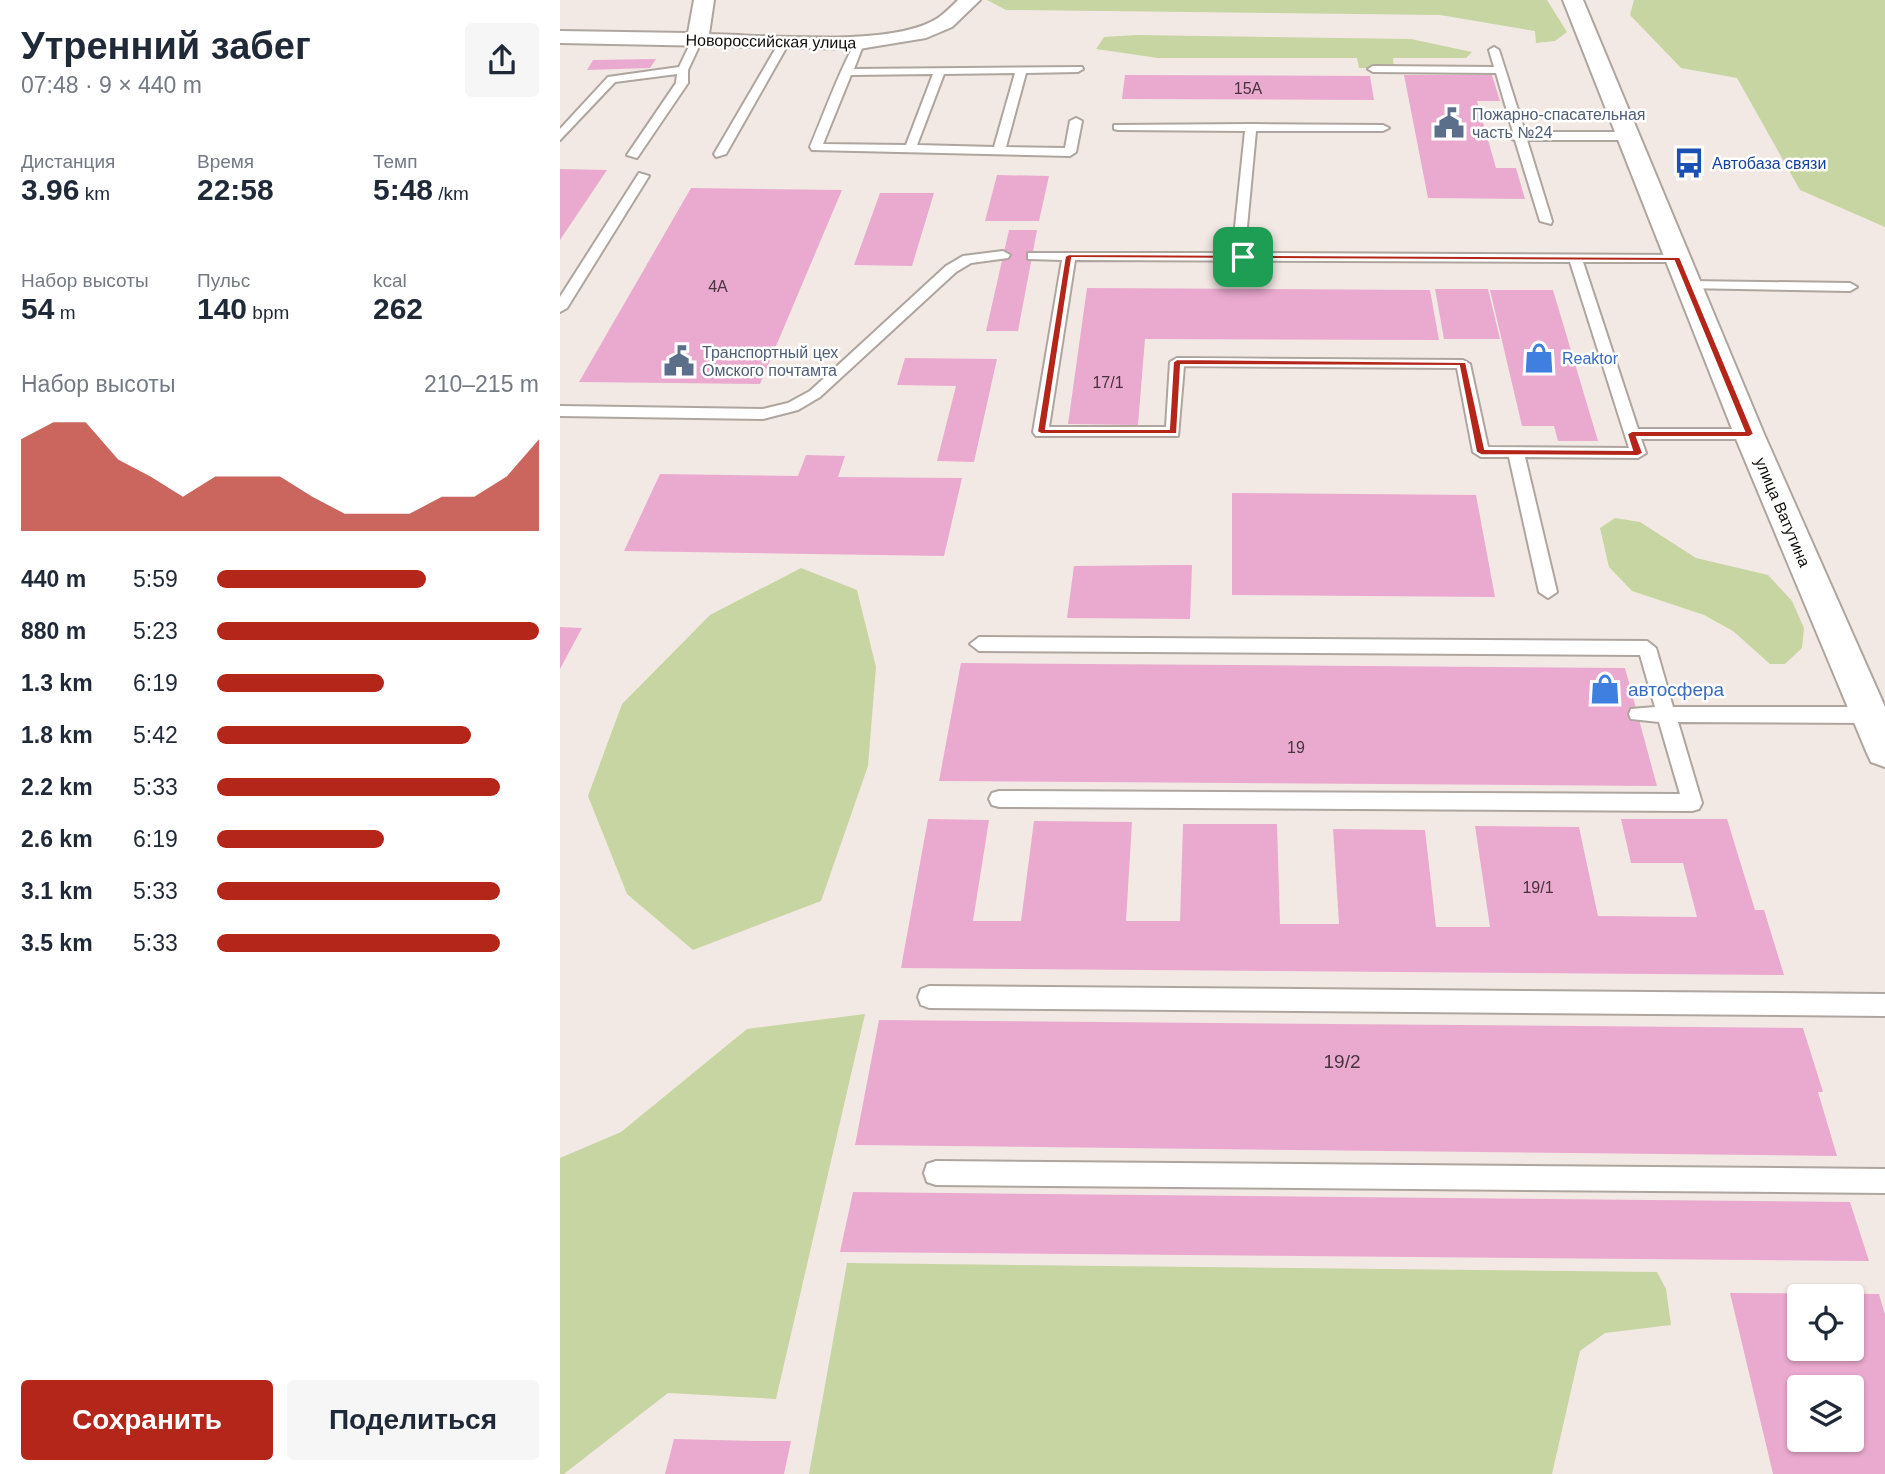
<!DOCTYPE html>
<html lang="ru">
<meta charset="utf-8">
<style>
:root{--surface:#fff;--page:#f6f6f7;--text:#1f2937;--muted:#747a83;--accent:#b4261a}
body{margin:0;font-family:Arial,sans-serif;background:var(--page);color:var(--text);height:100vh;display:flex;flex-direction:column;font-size:26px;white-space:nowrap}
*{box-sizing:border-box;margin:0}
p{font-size:23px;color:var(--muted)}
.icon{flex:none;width:38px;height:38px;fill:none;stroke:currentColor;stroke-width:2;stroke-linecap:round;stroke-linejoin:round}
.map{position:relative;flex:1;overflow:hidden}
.side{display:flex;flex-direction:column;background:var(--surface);width:560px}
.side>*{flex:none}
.controls{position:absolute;left:1227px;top:1284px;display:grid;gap:14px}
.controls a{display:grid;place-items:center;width:77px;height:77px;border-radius:7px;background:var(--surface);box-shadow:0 2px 5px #0004;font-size:35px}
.pin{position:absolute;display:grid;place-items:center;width:60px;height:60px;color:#fff;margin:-30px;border-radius:14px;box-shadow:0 4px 10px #0006}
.round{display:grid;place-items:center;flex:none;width:74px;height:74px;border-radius:7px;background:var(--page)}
.summary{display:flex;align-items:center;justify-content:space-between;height:119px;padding:0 21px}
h1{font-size:38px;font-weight:700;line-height:52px}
.stats{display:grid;grid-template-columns:repeat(3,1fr);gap:10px;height:119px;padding:7px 21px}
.stats div{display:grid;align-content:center}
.stats b{font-size:30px;font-weight:700}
.stats small{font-size:19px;font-weight:400}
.stats p{font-size:19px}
.chart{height:196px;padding:14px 21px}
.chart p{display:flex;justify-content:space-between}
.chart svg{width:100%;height:126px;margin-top:7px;fill:var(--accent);opacity:.7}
.action{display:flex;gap:14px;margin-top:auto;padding:14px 21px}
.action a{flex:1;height:80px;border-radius:7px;background:var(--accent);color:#fff;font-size:28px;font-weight:700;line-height:80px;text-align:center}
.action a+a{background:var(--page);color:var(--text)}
ul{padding:0 21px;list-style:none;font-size:23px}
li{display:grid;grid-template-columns:112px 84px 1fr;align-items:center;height:52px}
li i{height:18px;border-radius:9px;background:var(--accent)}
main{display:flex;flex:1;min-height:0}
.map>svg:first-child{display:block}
</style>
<main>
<section class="side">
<div class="summary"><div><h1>Утренний забег</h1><p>07:48 · 9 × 440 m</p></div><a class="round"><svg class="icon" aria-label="share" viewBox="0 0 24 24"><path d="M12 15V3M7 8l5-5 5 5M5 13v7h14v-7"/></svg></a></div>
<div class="stats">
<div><p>Дистанция</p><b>3.96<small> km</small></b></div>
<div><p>Время</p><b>22:58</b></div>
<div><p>Темп</p><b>5:48<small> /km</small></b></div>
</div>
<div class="stats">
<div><p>Набор высоты</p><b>54<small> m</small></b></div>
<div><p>Пульс</p><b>140<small> bpm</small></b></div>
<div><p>kcal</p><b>262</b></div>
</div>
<div class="chart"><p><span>Набор высоты</span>210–215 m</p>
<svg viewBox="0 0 160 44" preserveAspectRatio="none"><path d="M0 44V12L10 6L20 6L30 19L40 25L50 32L60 25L70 25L80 25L90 32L100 38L110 38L120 38L130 32L140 32L150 25L160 12V44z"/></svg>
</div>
<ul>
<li><b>440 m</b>5:59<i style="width:65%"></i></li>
<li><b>880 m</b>5:23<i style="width:100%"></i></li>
<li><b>1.3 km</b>6:19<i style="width:52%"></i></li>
<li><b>1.8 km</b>5:42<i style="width:79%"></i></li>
<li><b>2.2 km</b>5:33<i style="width:88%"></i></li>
<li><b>2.6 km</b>6:19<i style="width:52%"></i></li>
<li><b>3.1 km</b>5:33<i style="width:88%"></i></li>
<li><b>3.5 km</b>5:33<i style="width:88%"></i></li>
</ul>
<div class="action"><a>Сохранить</a><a>Поделиться</a></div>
</section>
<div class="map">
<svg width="1325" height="1474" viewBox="0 0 1325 1474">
<rect width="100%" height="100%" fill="#f3e9e4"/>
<g fill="#c7d5a2">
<polygon points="427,0 987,0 1007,32 995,41 976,43 975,31 880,15 446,10"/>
<polygon points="1074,0 1325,0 1325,227 1240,190 1177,78 1121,68 1070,15"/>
<polygon points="576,35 851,39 912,52 906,58 833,58 834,68 799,68 797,58 598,58 536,49 544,37"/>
<polygon points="1055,518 1080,522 1136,558 1208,575 1232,601 1244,628 1242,648 1225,664 1210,664 1173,631 1144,615 1072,591 1049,567 1040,528"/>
<polygon points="241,568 297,590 316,667 308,766 261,901 133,950 67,894 28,796 62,704 150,615"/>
<polygon points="305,1014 216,1399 108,1393 4,1474 0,1474 0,1158 61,1132 187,1029"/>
<polygon points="287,1263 1097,1272 1106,1289 1111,1325 1045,1333 1020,1351 992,1474 249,1474"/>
</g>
<g fill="#eaaacf" fill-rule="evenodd">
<polygon points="96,59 90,68 27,70 33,60"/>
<polygon points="565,75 810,76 814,100 562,99"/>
<polygon points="844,75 932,75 940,101 917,101 936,168 956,168 965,199 868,198"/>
<polygon points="0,169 47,170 0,240"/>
<polygon points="437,175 489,176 479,221 425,221"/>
<polygon points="131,188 282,190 200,384 19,382"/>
<polygon points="320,193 374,193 352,266 294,265"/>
<polygon points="449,230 477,230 458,331 426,331"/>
<polygon points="527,288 870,290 879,340 585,339 578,425 508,424"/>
<polygon points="875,289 928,289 940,339 884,339"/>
<polygon points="930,290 993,290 1038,441 998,441 994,426 962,426"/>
<polygon points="345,358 437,359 414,462 377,461 396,386 337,385"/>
<polygon points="246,455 285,456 278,477 402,478 384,556 64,551 100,474 238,476"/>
<polygon points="672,493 916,495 935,597 672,595"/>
<polygon points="613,565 632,565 630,619 507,618 514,566"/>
<polygon points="0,627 22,628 0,669"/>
<polygon points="401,663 1065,668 1097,786 379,781"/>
<polygon points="368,819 429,820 413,921 461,921 474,821 572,822 566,921 620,921 623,824 717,824 720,924 779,924 773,829 865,830 876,927 930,927 915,826 1019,827 1038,916 1137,917 1123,863 1071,863 1061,819 1167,819 1195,910 1204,910 1224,975 341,968"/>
<polygon points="319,1020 1243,1028 1263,1092 1258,1092 1277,1156 295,1145"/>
<polygon points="293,1192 1290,1202 1309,1261 280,1252"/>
<path d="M1170 1293 1319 1294 1325 1315V1474H1213ZM1239 1297H1292V1349H1239ZM1239 1388H1292V1440H1239Z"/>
<polygon points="114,1439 195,1441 231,1441 224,1474 105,1474"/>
</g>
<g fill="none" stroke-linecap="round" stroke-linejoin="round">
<g stroke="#aea59f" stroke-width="4">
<g id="service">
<polygon points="133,38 142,40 128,70 128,83 77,158 67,155 116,83 117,74 55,82 0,140 0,129 48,77 119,67"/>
<polygon points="225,38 230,41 166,154 156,157 154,154 220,41"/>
<path d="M299 40 304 43 294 69 522 67 523 69 518 72 466 73 446 147 505 148 510 121 516 118 522 121 516 152 510 156 252 150 250 147C258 129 289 45 299 40ZM455 73 434 147 357 145 384 74ZM373 74 346 145 263 144 291 75Z"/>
<polygon points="934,47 939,50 965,132 1067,132 1073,136 1067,140 967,140 992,221 991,224 980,221 955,140 943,136 953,132 936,73 813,72 808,69 813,66 934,67 929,50"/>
<path d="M691 124 823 125 829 128 823 131H696L687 227 689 253 1122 255 1124 258 1117 262H1023L1078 429H1189L1197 434 1189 439H1081L1086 453 1078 458 965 457 997 592 988 598 979 592 949 457H921L913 452 897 368 624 366 618 436H476L473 432 502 260 468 259V253H676L675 227 685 131 558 130 554 129V125ZM515 260 1010 262 1069 448 928 447 910 364 903 360 617 358 610 362 606 427H489Z"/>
<polygon points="79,173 89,176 7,308 0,312 0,297"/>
<polygon points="443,251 450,255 448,258 411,263 396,272 260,397 238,410 203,419 0,416 0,406 203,409 228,403 250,391 386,266 403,256"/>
<polygon points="1128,281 1290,283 1297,287 1290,291 1123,288 1123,282"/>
<polygon points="419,637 1087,641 1096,648 1113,707 1310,707 1317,710 1319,715 1317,720 1310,723 1118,722 1142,803 1139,809 1132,811 439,807 432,805 429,799 432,793 439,791 1120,794 1099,722 1071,719 1069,714 1071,709 1095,707 1080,655 419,651 410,644"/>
<polygon points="369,986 1325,994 1325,1016 369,1008 361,1005 358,997 361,989"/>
<polygon points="376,1161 1325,1169 1325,1193 376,1185 367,1182 364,1173 367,1164"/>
</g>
</g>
<g stroke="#aea59f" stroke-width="4">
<path id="minor" d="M134 0H154L149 34C204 35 333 48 378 18 385 13 392 6 398 0H420L392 27 366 38 299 49 0 43V31L128 33Z"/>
</g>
<g stroke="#aea59f" stroke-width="4">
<polygon id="secondary" points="1003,0 1023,0 1204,434 1325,707 1325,767 1311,762 1306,751 1174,434"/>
</g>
<use href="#service" fill="#fff" fill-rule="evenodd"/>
<use href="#minor" fill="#fff" fill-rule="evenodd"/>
<use href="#secondary" fill="#fff" fill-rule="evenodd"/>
</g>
<path fill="#b4261a" stroke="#fff" stroke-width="2" fill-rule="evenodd" d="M509 254 1120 257 1194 434 1189 437H1077L1083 453 1078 456 921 455 916 452 899 366 621 365 617 434H481L477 432 505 256ZM512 258 1114 261 1184 431H1072L1067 434 1072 450 925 449 906 362 617 359 613 362 609 429H486Z"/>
<defs>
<g id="civic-bare" transform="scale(2.415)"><path d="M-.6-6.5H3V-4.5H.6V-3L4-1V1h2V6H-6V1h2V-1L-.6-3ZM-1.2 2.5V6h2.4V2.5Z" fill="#5c6f8a" stroke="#fff" stroke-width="2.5" paint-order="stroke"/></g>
<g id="bus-bare" transform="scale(2.415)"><path d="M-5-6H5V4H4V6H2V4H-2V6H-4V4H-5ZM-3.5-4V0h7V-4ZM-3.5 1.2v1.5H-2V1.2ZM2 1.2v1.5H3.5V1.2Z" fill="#1a4fb4" stroke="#fff" stroke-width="2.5" paint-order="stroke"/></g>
<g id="shop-bare" transform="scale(2.415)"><path d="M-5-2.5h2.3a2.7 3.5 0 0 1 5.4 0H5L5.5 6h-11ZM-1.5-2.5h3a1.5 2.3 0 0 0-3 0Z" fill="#3f7fe0" stroke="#fff" stroke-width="2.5" paint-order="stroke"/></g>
</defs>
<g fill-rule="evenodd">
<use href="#civic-bare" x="889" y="123"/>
<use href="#bus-bare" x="1129" y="163"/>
<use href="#shop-bare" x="979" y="358"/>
<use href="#civic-bare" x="119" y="361"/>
<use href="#shop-bare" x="1045" y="689"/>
</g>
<g text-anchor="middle" stroke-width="5" stroke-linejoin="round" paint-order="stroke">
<g font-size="16" fill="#100d0b" stroke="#fff">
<text transform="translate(211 41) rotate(1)" y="6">Новороссийская улица</text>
<text transform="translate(1223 512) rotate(67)" y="6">улица Ватутина</text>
</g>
<g font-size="16" fill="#46343c">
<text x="688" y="94">15А</text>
<text x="158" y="292">4А</text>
<text x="548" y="388">17/1</text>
<text x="736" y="753">19</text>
<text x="978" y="893">19/1</text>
</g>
<g font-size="16" fill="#4e5e75" stroke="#fff" text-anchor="start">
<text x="912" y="120">Пожарно-спасательная<tspan x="912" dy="18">часть №24</tspan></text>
<text x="142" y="358">Транспортный цех<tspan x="142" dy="18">Омского почтамта</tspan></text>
</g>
<g font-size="16" fill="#164399" stroke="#fff" text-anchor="start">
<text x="1152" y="169">Автобаза связи</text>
</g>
<g font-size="16" fill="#366cbe" stroke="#fff" text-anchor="start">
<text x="1002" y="364">Reaktor</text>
</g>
<g font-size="19" fill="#366cbe" stroke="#fff" text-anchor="start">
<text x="1068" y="696">автосфера</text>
</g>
<g font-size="19" fill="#46343c">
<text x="782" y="1068">19/2</text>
</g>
</g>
</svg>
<div class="controls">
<a><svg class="icon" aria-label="locate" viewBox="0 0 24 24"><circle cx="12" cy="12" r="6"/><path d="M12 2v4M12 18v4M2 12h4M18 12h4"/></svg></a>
<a><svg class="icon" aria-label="layers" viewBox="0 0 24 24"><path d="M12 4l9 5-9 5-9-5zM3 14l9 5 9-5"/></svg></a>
</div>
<div class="pin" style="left:683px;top:257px;background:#1e9e55"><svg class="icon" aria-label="arrive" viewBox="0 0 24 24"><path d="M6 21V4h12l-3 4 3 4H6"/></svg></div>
</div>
</main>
